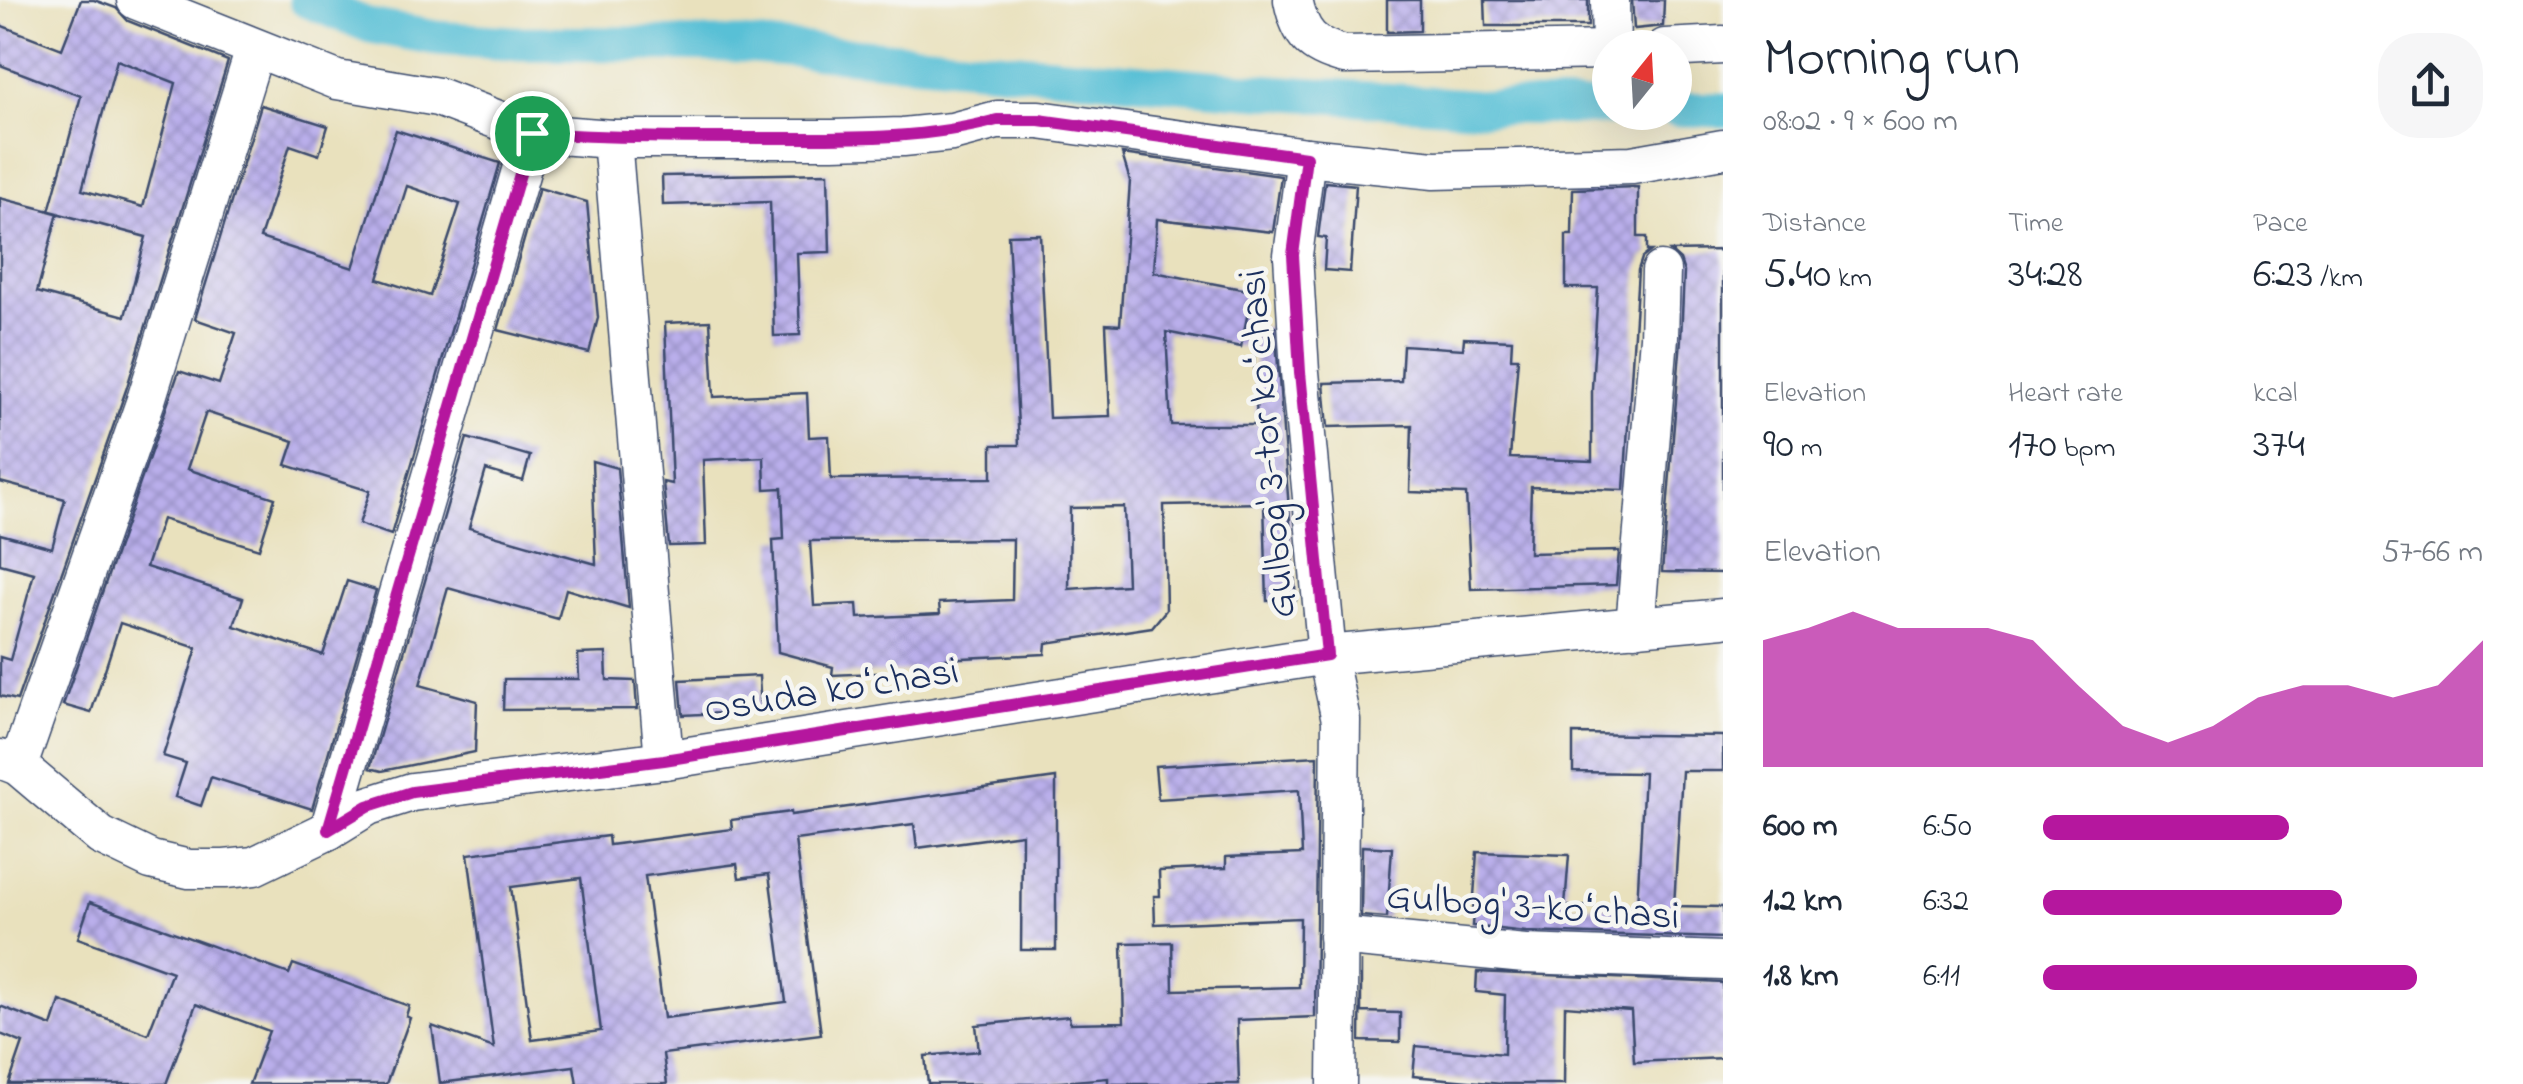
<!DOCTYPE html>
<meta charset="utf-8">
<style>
:root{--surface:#fff;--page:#f6f6f7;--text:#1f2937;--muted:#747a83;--accent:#b5179e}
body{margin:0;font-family:"Indie Flower",sans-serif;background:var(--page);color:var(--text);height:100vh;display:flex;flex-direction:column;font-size:38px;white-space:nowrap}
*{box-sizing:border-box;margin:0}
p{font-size:32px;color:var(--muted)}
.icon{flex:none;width:55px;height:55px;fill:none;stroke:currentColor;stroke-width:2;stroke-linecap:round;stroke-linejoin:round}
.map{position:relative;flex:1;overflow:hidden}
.sheet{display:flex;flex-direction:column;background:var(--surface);width:800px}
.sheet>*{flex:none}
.needle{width:65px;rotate:18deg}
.fabs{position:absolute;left:1592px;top:30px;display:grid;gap:20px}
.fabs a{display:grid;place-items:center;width:100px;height:100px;border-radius:50%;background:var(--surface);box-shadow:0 10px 40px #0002;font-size:50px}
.pin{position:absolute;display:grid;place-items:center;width:85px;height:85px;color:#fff;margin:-42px;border:5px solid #fff;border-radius:50%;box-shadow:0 2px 10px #0007}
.round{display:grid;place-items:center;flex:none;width:105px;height:105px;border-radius:40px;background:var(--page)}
.overview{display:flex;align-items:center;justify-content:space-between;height:170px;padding:0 40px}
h1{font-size:55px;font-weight:600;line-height:75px}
.figures{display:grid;grid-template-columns:repeat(3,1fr);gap:15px;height:170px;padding:10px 40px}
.figures div{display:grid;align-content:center}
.figures b{font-size:42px;font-weight:600}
.figures small{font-size:28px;font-weight:400}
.figures p{font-size:28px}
.chart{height:280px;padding:20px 40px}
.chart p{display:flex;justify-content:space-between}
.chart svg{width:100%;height:180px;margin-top:10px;fill:var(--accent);opacity:.7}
ul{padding:0 40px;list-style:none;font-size:32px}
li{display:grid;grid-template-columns:160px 120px 1fr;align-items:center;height:75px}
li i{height:25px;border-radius:12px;background:var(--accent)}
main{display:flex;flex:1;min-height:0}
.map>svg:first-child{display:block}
</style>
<main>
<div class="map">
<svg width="1723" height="1084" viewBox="0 0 1723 1084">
<defs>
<pattern id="building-cross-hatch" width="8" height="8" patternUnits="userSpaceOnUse" patternTransform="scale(2.5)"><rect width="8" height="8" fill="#baafeb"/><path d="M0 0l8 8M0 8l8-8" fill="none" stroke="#968fc2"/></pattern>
</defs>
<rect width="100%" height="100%" fill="#f6f6f2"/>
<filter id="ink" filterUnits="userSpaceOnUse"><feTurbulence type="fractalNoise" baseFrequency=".01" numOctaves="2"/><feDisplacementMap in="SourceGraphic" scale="20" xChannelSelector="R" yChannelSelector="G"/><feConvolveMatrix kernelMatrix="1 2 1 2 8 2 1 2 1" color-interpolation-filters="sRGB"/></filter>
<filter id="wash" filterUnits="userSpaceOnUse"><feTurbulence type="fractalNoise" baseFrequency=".0048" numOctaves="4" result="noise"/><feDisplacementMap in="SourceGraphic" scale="40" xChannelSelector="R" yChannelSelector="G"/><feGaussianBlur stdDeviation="2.25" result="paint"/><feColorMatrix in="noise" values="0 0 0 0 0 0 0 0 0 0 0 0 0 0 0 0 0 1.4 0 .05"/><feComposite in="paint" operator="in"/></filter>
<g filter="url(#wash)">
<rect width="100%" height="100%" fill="#e9e1bd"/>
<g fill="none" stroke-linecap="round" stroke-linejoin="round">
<g stroke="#59c0d6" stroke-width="35">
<polyline points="306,0 370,26 436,38 511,43 741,45 1232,89 1482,107 1610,108"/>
<polyline points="1675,109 1723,110"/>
</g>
</g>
<g id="blocks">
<g fill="url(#building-cross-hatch)" fill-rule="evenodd">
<path d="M81 0H94L116 8 128 21 228 61 126 390 17 700 0 696V657L10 660 34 573 0 564V534L52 548 65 499 0 482V198L58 213 37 292 125 316 146 237 49 211 81 96 0 65V25L62 49ZM117 60 176 83 143 207 82 190Z"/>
<polygon points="1387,0 1420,0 1420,31 1387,32"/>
<polygon points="1485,0 1588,0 1588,26 1486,26"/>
<polygon points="1632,0 1664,0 1663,26 1634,29"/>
<path d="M261 105 328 126 319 155 290 145 260 238 353 268 396 130 500 163 391 535 359 524 370 491 286 465 294 441 206 412 187 469 275 498 259 549 162 519 146 567 243 598 234 626 323 655 347 581 376 590 312 809 211 777 201 806 175 797 186 763 163 756 197 648 120 623 91 713 63 705 179 371 219 384 236 333 195 319ZM407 186 460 204 430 296 378 279Z"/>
<path d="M1122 154 1281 176 1273 232 1157 219 1154 272 1252 291 1241 347 1166 332 1171 425H1257L1253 328 1275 327 1296 600 1267 601 1264 503 1164 505 1166 610 1152 627 1046 643 1045 654 942 659 943 670 832 675 833 667 778 652 773 540 784 539 782 488 765 489 764 457 703 460 706 545 669 546 663 482 672 484 665 323 710 321 714 397 807 393 809 437 829 436 831 479 992 478V445H1019L1008 235 1040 234 1049 418 1110 416 1106 324 1120 325 1130 181ZM1124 507 1127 585 1069 589 1070 508ZM1013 539 1012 600 939 603 940 614 858 618 857 604 814 606 810 541Z"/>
<polygon points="828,173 830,252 797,253 800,335 774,336 770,202 663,205 662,176"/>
<polygon points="1325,182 1356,185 1350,272 1324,270 1326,238 1318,237"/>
<polygon points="1638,187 1638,237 1647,237 1647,251 1651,251 1642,258 1638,270 1624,490 1531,487 1529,553 1619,551 1616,585 1471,589 1466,494 1410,492 1412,425 1328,427 1324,383 1401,381 1403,345 1463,349 1464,338 1512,340 1511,358 1518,358 1510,458 1592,461 1592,388 1598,288 1566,288 1566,235 1572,235 1573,189"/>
<polygon points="539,188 587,202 598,318 589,353 498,330"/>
<polygon points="1723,250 1723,573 1662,572 1681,339 1684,272 1680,260 1670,251"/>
<polygon points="467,438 530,456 523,481 486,470 469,528 596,564 592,461 617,468 629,608 566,589 558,619 448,588 420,685 477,701 475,752 382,771 370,768"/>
<polygon points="606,653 607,680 635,681 637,709 503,710 504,679 579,679 578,654"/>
<polygon points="759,676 761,711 683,715 680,680"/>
<polygon points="1573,734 1723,736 1723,771 1682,771 1674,906 1723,907 1723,938 1526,932 1472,926 1477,852 1569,855 1565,906 1637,907 1644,773 1573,772"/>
<polygon points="1318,756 1315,1017 1237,1020 1239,1084 1108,1084 1108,1078 1037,1084 928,1084 925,1056 979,1051 976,1025 1069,1016 1070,1023 1124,1022 1122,943 1172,942 1173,990 1299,987 1300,918 1155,924 1154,896 1160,896 1159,871 1226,868 1226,857 1302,854 1299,790 1158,799 1155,766"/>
<path d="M1056 778V950H1021L1022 834 917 848 914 824 795 840 821 1034 663 1054 667 1084H577L574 1066 440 1083 432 1026 494 1048 468 854 608 836 609 845 732 829 731 820 791 812V815ZM737 864 739 878 769 874 786 1002 664 1018 645 876ZM581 878 601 1031 532 1040 511 887Z"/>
<polygon points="1362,846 1392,848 1387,918 1361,916"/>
<polygon points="90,902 289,974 293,964 409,1006 406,1016 410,1018 386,1084 249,1084 269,1031 196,1004 166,1084 9,1084 23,1043 0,1034 0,1006 52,1026 60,1001 148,1034 172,972 78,938"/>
<polygon points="1361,961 1361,1012 1400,1013 1400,1042 1360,1041"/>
<polygon points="1477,972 1723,983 1723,1058 1634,1062 1631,1011 1565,1006 1564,1084 1502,1084 1413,1076 1416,1046 1504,1054 1505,995 1476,992"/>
</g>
</g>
</g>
<g filter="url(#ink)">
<use href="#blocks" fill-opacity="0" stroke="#3a4a6c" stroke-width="2.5"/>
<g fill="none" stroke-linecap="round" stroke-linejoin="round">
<g stroke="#3a4a6c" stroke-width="41">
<g id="minor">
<polyline points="136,0 337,80 438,97 532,133 612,139 833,139 903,137 952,132 997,120 1039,120 1306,157 1434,170 1632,165 1723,149"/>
<path d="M1293 0C1300 35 1312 47 1345 55L1610 50"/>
<polyline points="1610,0 1611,48"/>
<polyline points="1665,48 1723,45"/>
<polyline points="612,139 664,760"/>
<polyline points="1306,157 1293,255 1300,372 1327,655 1341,720 1337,1084"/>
<polyline points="1635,627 1659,337 1661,271"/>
<polyline points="0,759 18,766 101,836 151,860 189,869 225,869 254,866 329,830 368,806 412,792 664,760 1327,655 1723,618"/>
<polyline points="18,766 147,397 255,49"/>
<polyline points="329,830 532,133"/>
<polyline points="1338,936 1525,954 1723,961"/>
</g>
</g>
<use href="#minor" stroke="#fff" stroke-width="38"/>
</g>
</g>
<g fill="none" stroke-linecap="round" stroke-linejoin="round" filter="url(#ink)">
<g stroke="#fff" stroke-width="20">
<path id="route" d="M997 120H1039L1306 157 1293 255 1300 372 1327 655 664 760 412 792 368 806 328 830 532 133C611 138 690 138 769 138 846 138 922 140 997 120Z"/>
</g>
<use href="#route" stroke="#b5179e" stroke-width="12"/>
</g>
<g text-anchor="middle" stroke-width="9" stroke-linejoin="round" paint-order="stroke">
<g font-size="40" fill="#1b2f5e" stroke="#f6f6f2">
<text transform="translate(1265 444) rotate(-95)" y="14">Gulbog' 3-tor koʻchasi</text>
<text transform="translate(831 688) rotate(-9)" y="14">Osuda koʻchasi</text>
<text transform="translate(1533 904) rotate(4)" y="14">Gulbog' 3-koʻchasi</text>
</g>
</g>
</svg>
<div class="fabs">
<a><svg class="needle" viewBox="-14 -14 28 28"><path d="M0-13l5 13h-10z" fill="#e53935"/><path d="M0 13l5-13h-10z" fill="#747a83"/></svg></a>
</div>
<div class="pin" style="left:532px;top:133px;background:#1e9e55"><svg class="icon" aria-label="arrive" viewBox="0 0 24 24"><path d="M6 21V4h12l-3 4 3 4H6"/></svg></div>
</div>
<section class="sheet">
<div class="overview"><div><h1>Morning run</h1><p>08:02 · 9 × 600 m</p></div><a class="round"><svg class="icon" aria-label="share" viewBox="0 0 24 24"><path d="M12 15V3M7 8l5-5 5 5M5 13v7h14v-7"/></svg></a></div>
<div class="figures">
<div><p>Distance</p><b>5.40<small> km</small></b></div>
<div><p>Time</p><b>34:28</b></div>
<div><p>Pace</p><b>6:23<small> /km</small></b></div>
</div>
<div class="figures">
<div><p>Elevation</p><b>90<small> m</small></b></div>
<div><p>Heart rate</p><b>170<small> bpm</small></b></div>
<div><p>kcal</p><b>374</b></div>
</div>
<div class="chart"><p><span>Elevation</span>57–66 m</p>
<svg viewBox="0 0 160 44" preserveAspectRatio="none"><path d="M0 44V13L10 10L20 6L30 10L40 10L50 10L60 13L70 24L80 34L90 38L100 34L110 27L120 24L130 24L140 27L150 24L160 13V44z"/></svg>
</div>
<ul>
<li><b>600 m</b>6:50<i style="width:56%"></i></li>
<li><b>1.2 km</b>6:32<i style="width:68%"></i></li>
<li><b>1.8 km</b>6:11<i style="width:85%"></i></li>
</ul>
</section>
</main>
